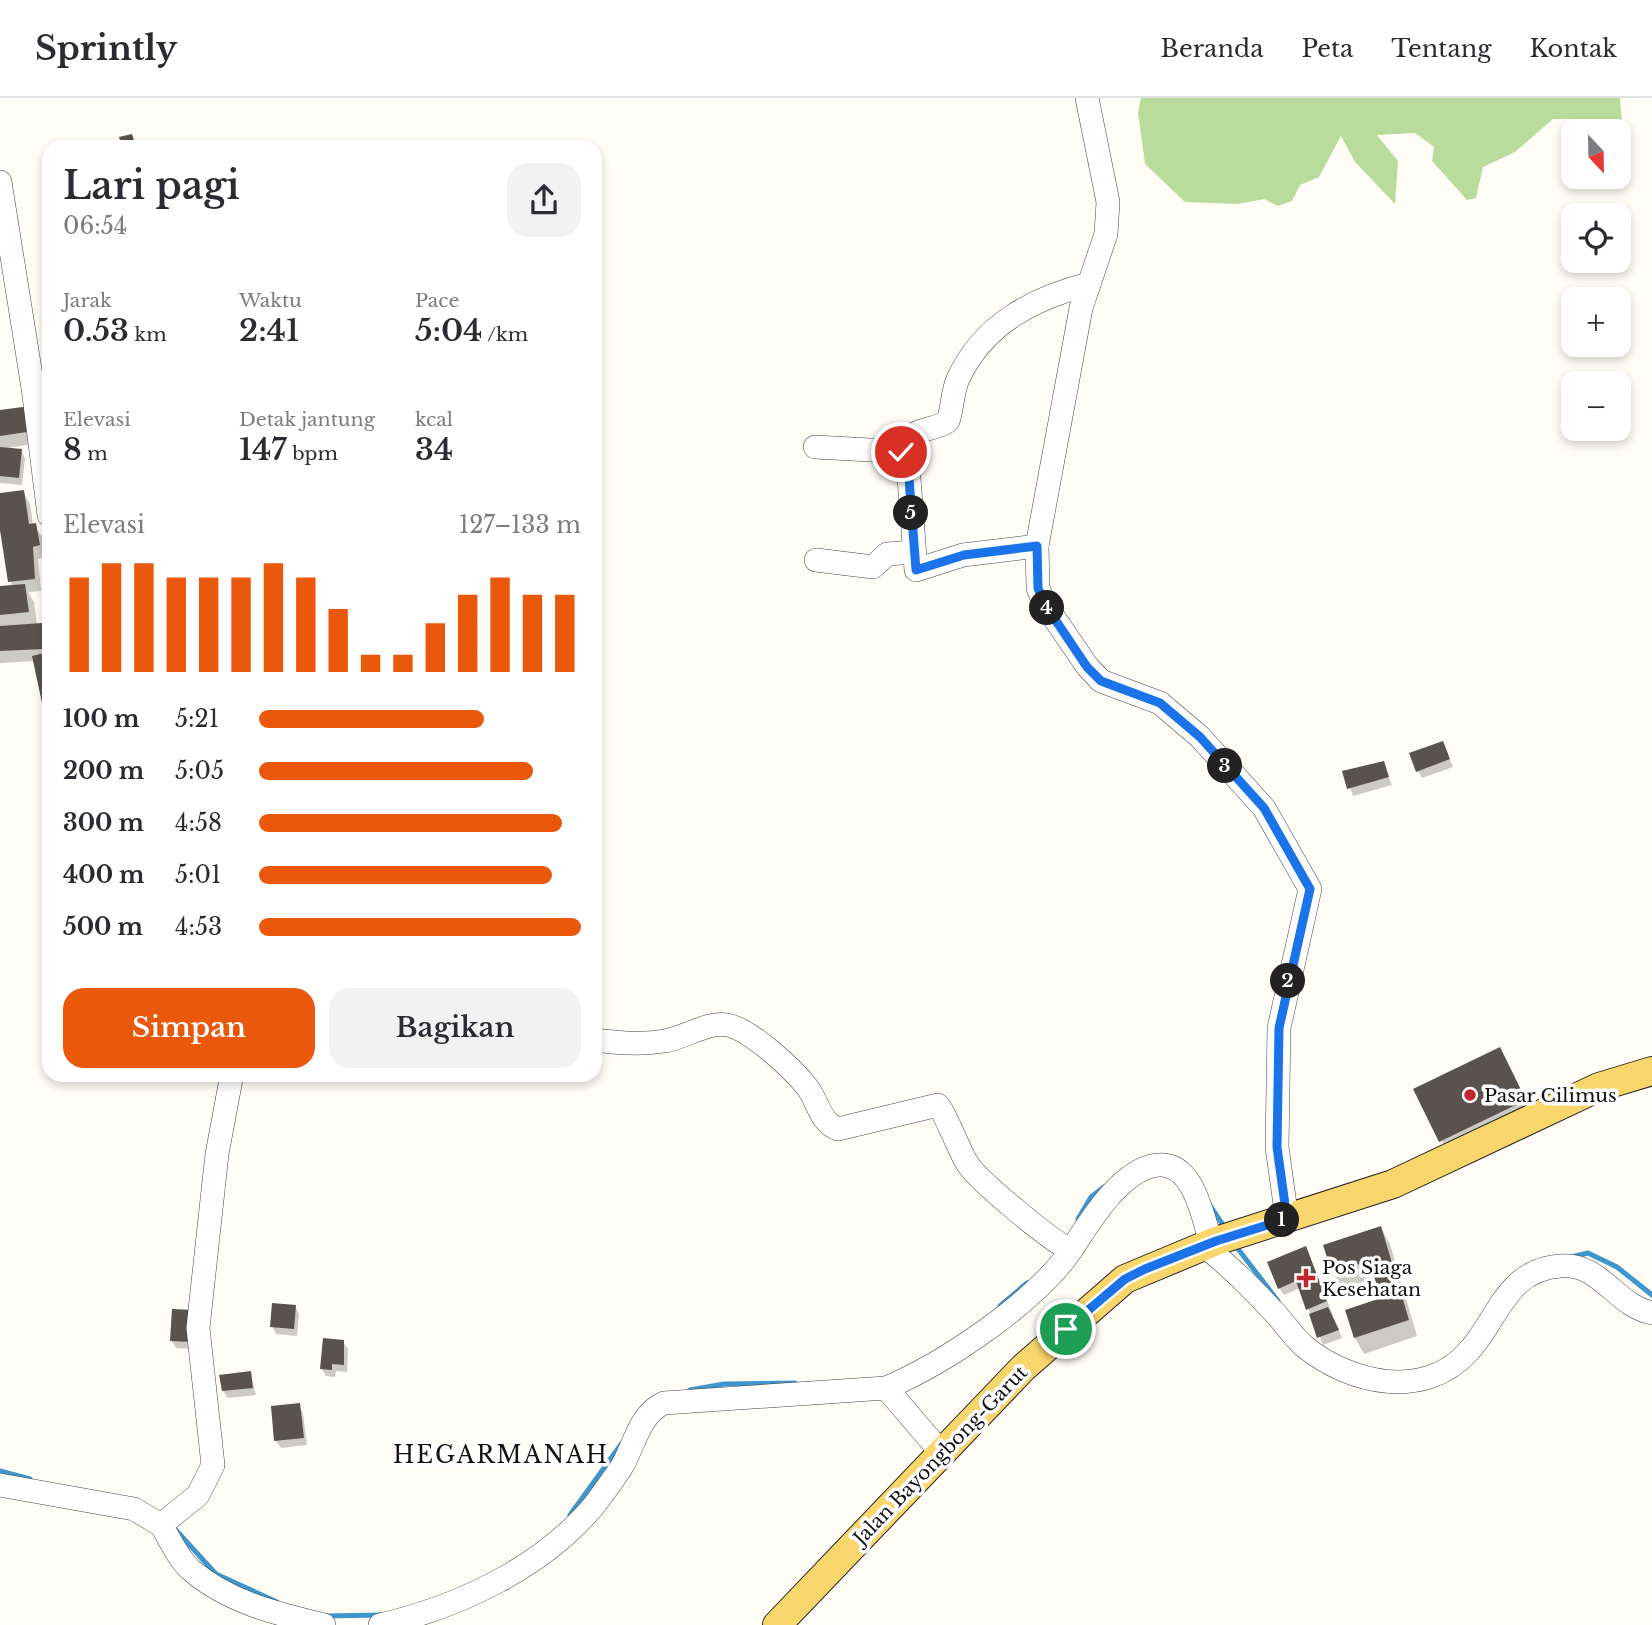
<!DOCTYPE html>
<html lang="id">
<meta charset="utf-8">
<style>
:root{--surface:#fff;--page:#f2f2f3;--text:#2b2b33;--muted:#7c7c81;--line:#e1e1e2;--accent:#ea580c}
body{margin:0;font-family:"Libre Baskerville",serif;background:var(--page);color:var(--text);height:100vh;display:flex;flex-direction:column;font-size:26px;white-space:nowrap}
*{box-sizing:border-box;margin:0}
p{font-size:23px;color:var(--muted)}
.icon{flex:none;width:38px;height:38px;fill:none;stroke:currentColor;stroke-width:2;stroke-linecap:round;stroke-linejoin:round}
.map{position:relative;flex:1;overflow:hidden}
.details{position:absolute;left:42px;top:42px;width:560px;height:942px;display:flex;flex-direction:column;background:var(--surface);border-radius:21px;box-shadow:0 4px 10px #0003}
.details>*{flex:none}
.needle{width:46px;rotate:158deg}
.buttons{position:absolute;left:1561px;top:21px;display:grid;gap:14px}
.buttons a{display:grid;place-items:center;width:70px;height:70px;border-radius:14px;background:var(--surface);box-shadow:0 4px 10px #0003;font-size:35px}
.pin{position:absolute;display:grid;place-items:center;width:60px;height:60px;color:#fff;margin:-30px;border:4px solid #fff;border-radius:50%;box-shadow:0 2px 7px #0007}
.km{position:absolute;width:35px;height:35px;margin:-18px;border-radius:50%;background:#222;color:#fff;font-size:19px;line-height:35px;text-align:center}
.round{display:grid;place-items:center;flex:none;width:74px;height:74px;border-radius:21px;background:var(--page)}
.summary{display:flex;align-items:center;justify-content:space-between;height:119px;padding:0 21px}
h1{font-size:38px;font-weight:600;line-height:52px}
.stats{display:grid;grid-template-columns:repeat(3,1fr);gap:10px;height:119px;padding:7px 21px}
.stats div{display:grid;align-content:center}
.stats b{font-size:30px;font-weight:600}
.stats small{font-size:19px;font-weight:400}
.stats p{font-size:19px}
.chart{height:196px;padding:14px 21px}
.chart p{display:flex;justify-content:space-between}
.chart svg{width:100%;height:126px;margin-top:7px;stroke:var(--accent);stroke-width:6}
.action{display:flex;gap:14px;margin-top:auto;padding:14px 21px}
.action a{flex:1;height:80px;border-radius:21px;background:var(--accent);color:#fff;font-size:28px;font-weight:600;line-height:80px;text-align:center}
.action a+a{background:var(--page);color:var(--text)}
ul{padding:0 21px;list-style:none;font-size:23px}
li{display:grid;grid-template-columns:112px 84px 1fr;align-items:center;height:52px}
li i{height:18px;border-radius:9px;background:var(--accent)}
header{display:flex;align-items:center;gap:42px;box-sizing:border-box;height:98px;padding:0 35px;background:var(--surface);border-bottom:2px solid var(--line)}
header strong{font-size:33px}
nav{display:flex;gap:38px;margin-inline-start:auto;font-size:24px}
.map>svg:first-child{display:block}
</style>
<header>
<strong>Sprintly</strong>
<nav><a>Beranda</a><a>Peta</a><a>Tentang</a><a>Kontak</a></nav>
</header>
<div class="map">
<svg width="1652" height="1527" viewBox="0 0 1652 1527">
<rect width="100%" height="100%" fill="#fffdf5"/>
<polygon fill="#b9dc9c" points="1141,0 1620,0 1626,76 1619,65 1619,33 1597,33 1588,21 1553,21 1515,54 1483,69 1476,100 1467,102 1432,63 1434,49 1415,35 1377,37 1398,63 1395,106 1355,64 1341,38 1319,79 1300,87 1292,103 1278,108 1264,101 1238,106 1185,104 1145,66 1138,14"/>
<g fill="#0003">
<polygon points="29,310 40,345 8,350 21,352 25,360 22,387 0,385 0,314"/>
<polygon points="23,394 30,406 33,427 42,438 45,459 38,461 41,493 28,494 34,504 37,527 41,526 48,538 49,613 44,604 35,563 0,565 0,490 12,489 0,420 0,397"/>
<polygon points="1443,645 1453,669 1422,680 1418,673"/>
<polygon points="1383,665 1392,687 1353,698 1344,674"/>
<polygon points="1509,968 1534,1019 1450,1059 1416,992"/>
<polygon points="1381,1130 1390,1146 1417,1238 1364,1256 1355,1240 1347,1213 1383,1201 1376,1180 1342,1190 1333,1174"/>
<polygon points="1306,1150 1342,1240 1323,1247 1300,1190 1284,1197 1279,1190"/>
<polygon points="295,1208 299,1216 297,1238 276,1236 272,1228"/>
<polygon points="173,1213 195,1251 176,1250 172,1243"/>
<polygon points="343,1244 348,1251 347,1274 336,1273 335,1279 326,1278 322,1271"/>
<polygon points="250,1275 256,1297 228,1300 223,1293"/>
<polygon points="299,1307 303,1315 307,1347 281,1350 276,1343 273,1310"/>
</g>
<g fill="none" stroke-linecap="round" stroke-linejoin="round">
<g stroke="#3f96cf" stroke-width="5">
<polyline points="1209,1106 1225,1130"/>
<polyline points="1078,1121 1091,1099 1104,1089"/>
<polyline points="1235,1147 1278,1203"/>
<polyline points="1571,1159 1588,1155 1617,1169 1652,1197"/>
<polyline points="1000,1208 1027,1185"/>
<polyline points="690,1292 724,1286 795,1285"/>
<polyline points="0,1373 30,1381"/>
<polyline points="570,1417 622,1345"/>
<polyline points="174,1430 216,1476 277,1504"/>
<polyline points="327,1518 380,1517"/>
</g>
</g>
<g fill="#5a524d">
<polygon points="132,36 136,49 122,49 119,39"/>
<polygon points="30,308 34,333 0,338 0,312"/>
<polygon points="0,349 22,351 19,380 0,378"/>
<polygon points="24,392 29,426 36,425 40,447 33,449 35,481 8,484 0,432 0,395"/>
<polygon points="25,486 29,514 0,517 0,488"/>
<polygon points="42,525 43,551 0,553 0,528"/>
<polygon points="49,554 49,603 42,605 32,558"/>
<polygon points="1443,643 1450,661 1416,674 1409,655"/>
<polygon points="1384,663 1389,679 1347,691 1342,673"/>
<polygon points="1500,949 1526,1002 1439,1044 1413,991"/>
<polygon points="1381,1128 1409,1222 1354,1240 1345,1212 1381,1200 1369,1163 1332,1175 1323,1147"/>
<polygon points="1306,1148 1327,1203 1306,1212 1296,1183 1278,1191 1267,1164"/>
<polygon points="272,1205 296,1207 294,1231 270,1229"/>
<polygon points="1328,1209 1339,1232 1317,1240 1309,1216"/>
<polygon points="172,1211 194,1212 192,1244 170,1243"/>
<polygon points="323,1240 344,1242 344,1267 332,1266 332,1272 320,1271"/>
<polygon points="251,1273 253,1290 222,1293 219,1277"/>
<polygon points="300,1305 304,1340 274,1343 271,1308"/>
</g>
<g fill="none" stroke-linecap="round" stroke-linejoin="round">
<g stroke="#444" stroke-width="24">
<g id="minor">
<polyline points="1087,0 1108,104 1106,136 1081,210 1037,448 1038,490 1044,505 1087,568 1101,583 1160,605 1200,639 1264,710 1310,791 1279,930 1277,1049 1287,1121"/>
<polyline points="0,84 33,290 49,417"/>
<polyline points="815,349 907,354 916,472 963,457 1037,448"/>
<path d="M907 354C905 327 932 335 948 323 953 309 952 294 958 281 983 226 1034 200 1089 186"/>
<polyline points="816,462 873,469 887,456 914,454"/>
<path d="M595 942C619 945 641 947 665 943 684 940 709 923 727 927 750 931 793 971 807 989 818 1003 820 1025 838 1031L938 1007C943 1011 960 1054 967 1065 977 1082 1052 1144 1071 1152"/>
<path d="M232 976 217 1056 198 1230 213 1367 198 1397 161 1427C170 1441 178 1461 191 1472 228 1504 277 1516 324 1527"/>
<path d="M1204 1148C1230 1168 1251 1189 1273 1213 1284 1224 1293 1239 1305 1249 1351 1286 1424 1302 1468 1254 1498 1222 1506 1171 1561 1168 1601 1165 1616 1208 1652 1215"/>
<path d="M886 1290C945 1265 1036 1204 1072 1151 1089 1124 1122 1070 1158 1067 1194 1064 1203 1120 1211 1145"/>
<polyline points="0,1387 134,1411 161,1427"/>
<path d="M380 1527C459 1509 544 1469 596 1405 604 1394 613 1382 621 1370 634 1349 639 1316 664 1305L886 1290 940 1353"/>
</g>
</g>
<g stroke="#222" stroke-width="30">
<polyline id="major" points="777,1527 1023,1270 1125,1181 1216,1143 1393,1086 1599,989 1652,973"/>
</g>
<use href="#minor" stroke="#fff" stroke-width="23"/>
<use href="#major" stroke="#f9d66b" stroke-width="28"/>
</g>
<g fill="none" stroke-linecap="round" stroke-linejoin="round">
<g stroke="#fff" stroke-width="14">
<polyline id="route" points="901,354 907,354 916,472 964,457 1037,448 1038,490 1044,505 1087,569 1101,583 1160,605 1200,639 1264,710 1310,791 1279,930 1277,1049 1287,1121 1216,1143 1145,1171 1125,1181 1066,1231"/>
</g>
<use href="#route" stroke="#1a73e8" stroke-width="9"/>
</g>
<g fill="#c4262e" stroke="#fff" stroke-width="2.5">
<circle cx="1470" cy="997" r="7"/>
<path d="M1302.5 1169.5h7v7h7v7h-7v7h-7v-7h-7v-7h7z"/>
</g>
<g text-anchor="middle" stroke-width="7" stroke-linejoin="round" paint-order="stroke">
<g font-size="19" fill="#111" stroke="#fff" text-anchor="start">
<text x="1484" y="1004">Pasar Cilimus</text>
<text x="1322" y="1176">Pos Siaga<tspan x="1322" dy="22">Kesehatan</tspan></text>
</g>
<g font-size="19" fill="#111" stroke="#fff">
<text transform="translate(940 1357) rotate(-46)" y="7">Jalan Bayongbong-Garut</text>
</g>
<g font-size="23" letter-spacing="2" fill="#111" stroke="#fff">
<text x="501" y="1365">HEGARMANAH</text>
</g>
</g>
</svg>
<div class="buttons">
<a><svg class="needle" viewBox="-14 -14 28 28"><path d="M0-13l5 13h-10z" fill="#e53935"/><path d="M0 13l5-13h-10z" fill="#7c7c81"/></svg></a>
<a><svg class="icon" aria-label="locate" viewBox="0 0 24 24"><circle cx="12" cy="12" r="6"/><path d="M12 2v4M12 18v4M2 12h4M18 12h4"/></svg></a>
<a>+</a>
<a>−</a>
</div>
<div class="pin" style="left:1066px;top:1231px;background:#1e9e55"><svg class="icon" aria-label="arrive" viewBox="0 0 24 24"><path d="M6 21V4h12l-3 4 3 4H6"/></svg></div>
<div class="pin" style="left:901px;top:354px;background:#d93025"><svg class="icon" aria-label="check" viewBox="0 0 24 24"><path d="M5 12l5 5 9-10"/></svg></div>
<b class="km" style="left:1282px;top:1122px">1</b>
<b class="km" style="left:1288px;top:883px">2</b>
<b class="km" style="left:1225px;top:668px">3</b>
<b class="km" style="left:1047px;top:510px">4</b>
<b class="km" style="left:911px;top:415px">5</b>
<section class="details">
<div class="summary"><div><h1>Lari pagi</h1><p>06:54</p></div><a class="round"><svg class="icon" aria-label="share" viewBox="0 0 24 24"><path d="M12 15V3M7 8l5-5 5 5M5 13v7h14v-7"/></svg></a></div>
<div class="stats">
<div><p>Jarak</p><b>0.53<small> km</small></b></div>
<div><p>Waktu</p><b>2:41</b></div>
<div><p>Pace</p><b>5:04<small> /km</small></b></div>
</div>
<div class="stats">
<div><p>Elevasi</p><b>8<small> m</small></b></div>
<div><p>Detak jantung</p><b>147<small> bpm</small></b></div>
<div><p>kcal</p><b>34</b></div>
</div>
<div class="chart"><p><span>Elevasi</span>127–133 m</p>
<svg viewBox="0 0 160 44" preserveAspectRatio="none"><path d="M5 44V11M15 44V6M25 44V6M35 44V11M45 44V11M55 44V11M65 44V6M75 44V11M85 44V22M95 44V38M105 44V38M115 44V27M125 44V17M135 44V11M145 44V17M155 44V17"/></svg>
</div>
<ul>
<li><b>100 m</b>5:21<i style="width:70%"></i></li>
<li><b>200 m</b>5:05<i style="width:85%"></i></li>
<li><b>300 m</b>4:58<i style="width:94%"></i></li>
<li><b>400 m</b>5:01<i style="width:91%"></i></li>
<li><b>500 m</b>4:53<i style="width:100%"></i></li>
</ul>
<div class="action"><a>Simpan</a><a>Bagikan</a></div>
</section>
</div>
